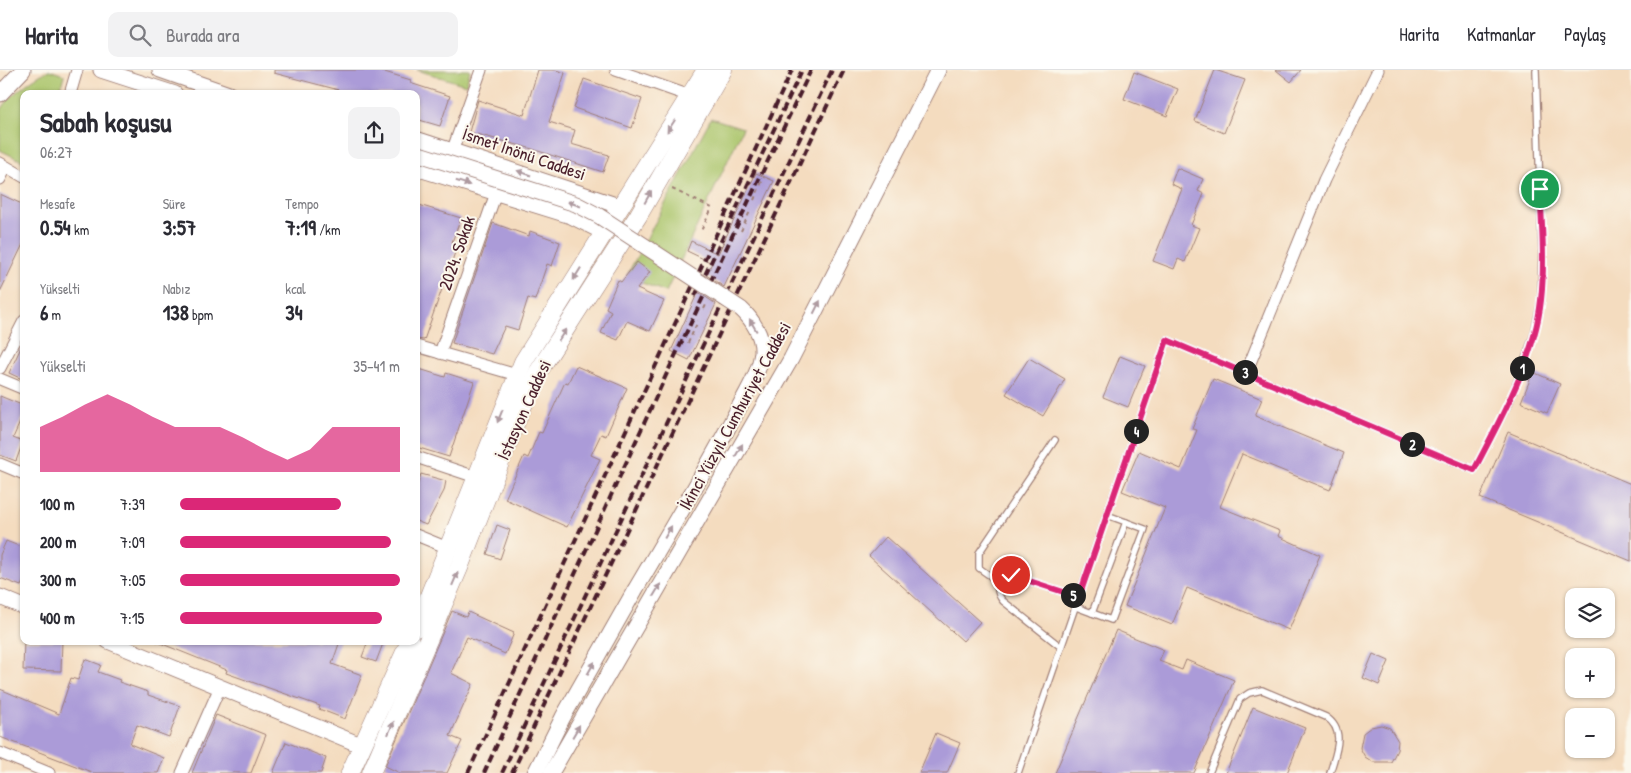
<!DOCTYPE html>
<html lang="tr">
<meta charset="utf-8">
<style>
:root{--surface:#fff;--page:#f2f2f3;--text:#2b2b33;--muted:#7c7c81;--line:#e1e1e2;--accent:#db2777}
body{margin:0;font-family:"Patrick Hand",sans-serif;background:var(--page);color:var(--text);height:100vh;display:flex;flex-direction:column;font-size:19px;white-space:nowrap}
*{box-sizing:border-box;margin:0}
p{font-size:16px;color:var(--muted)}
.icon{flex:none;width:28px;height:28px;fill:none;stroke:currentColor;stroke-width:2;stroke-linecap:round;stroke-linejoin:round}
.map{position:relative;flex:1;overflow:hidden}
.drawer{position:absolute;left:20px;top:20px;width:400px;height:555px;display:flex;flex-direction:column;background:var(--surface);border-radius:10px;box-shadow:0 1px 4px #0004}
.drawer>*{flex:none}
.tools{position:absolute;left:1565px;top:518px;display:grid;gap:10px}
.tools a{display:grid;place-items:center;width:50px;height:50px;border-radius:10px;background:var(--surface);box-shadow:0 1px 4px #0004;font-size:25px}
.pin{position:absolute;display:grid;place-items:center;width:42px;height:42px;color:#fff;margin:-21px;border:2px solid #fff;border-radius:50%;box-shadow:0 1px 5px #0007}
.km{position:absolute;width:25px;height:25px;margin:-12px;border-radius:50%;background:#222;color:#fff;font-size:14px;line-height:25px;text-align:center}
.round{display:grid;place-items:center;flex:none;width:52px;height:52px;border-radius:10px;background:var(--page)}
.summary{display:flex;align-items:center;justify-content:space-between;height:85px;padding:0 20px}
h1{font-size:28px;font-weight:700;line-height:38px}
.figures{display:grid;grid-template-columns:repeat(3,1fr);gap:8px;height:85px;padding:5px 20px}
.figures div{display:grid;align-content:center}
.figures b{font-size:21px;font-weight:700}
.figures small{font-size:14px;font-weight:400}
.figures p{font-size:14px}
.chart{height:140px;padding:10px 20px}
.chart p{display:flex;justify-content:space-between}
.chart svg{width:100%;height:90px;margin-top:5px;fill:var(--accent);opacity:.7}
ul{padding:0 20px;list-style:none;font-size:16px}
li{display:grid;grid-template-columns:80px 60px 1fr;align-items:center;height:38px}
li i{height:12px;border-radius:6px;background:var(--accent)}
header{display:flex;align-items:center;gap:30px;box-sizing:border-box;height:70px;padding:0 25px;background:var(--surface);border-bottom:1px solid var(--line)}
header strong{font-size:24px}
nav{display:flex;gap:28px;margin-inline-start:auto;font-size:18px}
.search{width:350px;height:45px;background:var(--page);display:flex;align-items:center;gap:12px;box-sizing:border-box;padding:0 18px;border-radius:10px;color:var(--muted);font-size:19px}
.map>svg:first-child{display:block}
</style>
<header>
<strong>Harita</strong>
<div class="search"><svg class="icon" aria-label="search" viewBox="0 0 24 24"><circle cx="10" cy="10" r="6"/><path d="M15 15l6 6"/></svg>Burada ara</div>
<nav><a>Harita</a><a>Katmanlar</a><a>Paylaş</a></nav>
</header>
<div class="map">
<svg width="1631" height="703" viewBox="0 0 1631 703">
<rect width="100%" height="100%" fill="#fbf7ec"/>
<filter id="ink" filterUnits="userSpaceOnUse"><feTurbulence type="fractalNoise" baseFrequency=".02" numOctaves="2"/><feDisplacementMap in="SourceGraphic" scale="10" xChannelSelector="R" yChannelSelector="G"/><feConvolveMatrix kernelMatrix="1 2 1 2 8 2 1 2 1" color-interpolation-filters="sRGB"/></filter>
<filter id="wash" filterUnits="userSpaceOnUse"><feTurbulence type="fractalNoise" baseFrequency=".0096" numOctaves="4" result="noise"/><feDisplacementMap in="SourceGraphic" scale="20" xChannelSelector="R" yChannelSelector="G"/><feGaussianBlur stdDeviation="1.12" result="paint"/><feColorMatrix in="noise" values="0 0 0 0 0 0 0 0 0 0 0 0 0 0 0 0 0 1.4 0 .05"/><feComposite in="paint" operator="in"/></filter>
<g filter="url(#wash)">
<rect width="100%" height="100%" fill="#f4dcbf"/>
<g fill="#aac56b" stroke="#7a724b">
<path d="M49 0 64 5 59 24H24V92L0 80C0 69 0 51 1 41 7 26 35 7 49 0Z"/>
<polygon points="417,0 470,0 466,15"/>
<polygon points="711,48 743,58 666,222 626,207"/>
</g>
<g id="blocks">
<g fill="#ab9bd8">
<polygon points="274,0 378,0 411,10 410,13 450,26 440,56 416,49 416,24 338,24 339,20 274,3"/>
<polygon points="538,0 556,0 565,3 549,52 575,60 571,74 609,85 603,102 529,78 469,62 478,30 524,45"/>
<polygon points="1215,0 1245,10 1224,63 1195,51"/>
<polygon points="1276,0 1301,0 1291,12"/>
<polygon points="1134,2 1178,19 1167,46 1124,29"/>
<polygon points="584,9 642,29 632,58 574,38"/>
<polygon points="1177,98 1203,109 1198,121 1204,124 1191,155 1199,158 1185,192 1178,189 1174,199 1153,191 1182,119 1171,114"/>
<polygon points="756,103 774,111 724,217 706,205 712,193 687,181 691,171 718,184"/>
<polygon points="0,124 24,135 24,172 0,222"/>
<polygon points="416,134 461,148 452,172 458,174 424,270 416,269"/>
<polygon points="493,153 529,166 530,161 560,172 552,196 547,194 535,230 528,228 518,260 505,256 492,284 452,273"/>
<polygon points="637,192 650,202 637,219 664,231 650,261 627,251 618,270 601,263 611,241 606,238 618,210 621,212"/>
<polygon points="698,222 716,234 689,290 671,281"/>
<polygon points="24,271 24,310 9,303"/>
<polygon points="1120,286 1145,296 1128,337 1103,327"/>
<polygon points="1029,288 1065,309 1043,346 1006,324"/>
<polygon points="576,296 627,318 606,366 601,364 591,385 600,389 567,457 505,429 524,386 528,388 539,362 542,363 565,312 568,313"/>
<polygon points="416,298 445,307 446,303 474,312 449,387 416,377"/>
<polygon points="1533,302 1560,314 1547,343 1521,332"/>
<polygon points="1213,309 1262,329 1255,346 1344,383 1330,420 1242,384 1220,437 1280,461 1278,466 1320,485 1289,560 1187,518 1172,555 1125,536 1165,438 1122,421 1139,381 1181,399 1197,360 1192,359"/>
<polygon points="0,326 24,336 24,343 13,368 23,372 16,391 0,385"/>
<polygon points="1508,362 1631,414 1631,491 1480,428"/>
<polygon points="421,404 446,411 444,421 426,455 416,451 416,419"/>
<polygon points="497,455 510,460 500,489 487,484"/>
<polygon points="886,467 980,552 963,571 869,486"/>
<polygon points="6,471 24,478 24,510 21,516 0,508 0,485"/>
<polygon points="452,541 466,547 468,542 514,563 505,584 467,567 451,603 473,614 450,666 462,671 447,703 400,703 385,696"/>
<polygon points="1116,560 1164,580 1159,591 1182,600 1186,590 1234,610 1194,703 1055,703"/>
<polygon points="24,571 62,571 61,601 23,600"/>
<polygon points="155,571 340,571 332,594 362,605 345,649 319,639 320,636 226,603 227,600"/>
<polygon points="368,571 384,571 376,592 362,587"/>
<polygon points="1373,584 1389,591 1379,615 1363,608"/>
<polygon points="85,589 101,595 98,602 120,610 119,612 148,622 148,625 180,636 169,667 137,655 130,674 164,688 158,703 94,703 0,667 0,619 59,644 71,608 78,610"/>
<polygon points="1253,637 1305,658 1287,703 1226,703"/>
<polygon points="216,645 266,665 251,703 192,703"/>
<polygon points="1381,655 1390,658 1398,671 1397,680 1391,692 1373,692 1365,687 1360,678 1363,663 1371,657"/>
<polygon points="936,663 960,673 947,703 919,703"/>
<polygon points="286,672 326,688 321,703 273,703"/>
</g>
</g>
</g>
<g filter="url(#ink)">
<use href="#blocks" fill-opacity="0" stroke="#9f7e75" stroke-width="1"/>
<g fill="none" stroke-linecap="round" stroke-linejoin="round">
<g stroke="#9f7e75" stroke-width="8">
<g id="lane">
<polyline points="999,512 979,498 979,483 1055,370"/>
<polyline points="1076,537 1111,550 1145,459 1107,445"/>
<polyline points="1092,543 1126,452"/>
<path d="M1061 577 1003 531C996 523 996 513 1003 506L1011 505 1079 527"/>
<polyline points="1018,703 1167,270 1474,400 1510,331 1534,264 1541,231 1542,179 1536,0"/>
<path d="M1209 703 1240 629 1249 623 1262 620 1326 647C1347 661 1335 684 1330 703"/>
</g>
</g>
<g stroke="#9f7e75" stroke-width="13">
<g id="street">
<polyline points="616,0 690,26"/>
<polyline points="70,24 77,0"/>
<polyline points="453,79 481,0"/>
<polyline points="0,93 24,107"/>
<polyline points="0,109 6,97"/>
<polyline points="416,276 517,305"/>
<polyline points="440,283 496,123"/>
<polyline points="0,298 24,251"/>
<polyline points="1246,303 1324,110 1378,0"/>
<polyline points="0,309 24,319"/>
<polyline points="416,387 476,407"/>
<polyline points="0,394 24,404"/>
<polyline points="416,465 448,478"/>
<polyline points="0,683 49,703"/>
<polyline points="182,703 220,617"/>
</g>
</g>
<g stroke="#9f7e75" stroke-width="17">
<g id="secondary">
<polyline points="101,0 175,24"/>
<polyline points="160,0 229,24"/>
<polyline points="0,24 23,0"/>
<polyline points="416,69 619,136"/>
<polyline points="416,98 571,146 603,162"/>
<polyline points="0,527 24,537"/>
<polyline points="108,571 363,676"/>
<polyline points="535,703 563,647 635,520"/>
<polyline points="551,703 791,289 938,0"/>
</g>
</g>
<g stroke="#9f7e75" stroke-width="19">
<g id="primary">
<polyline points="416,558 523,292 706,0"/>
<polyline points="350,703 410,571"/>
<polyline points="371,703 459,498 517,349 538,302 638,146 723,0"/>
</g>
</g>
<g stroke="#9f7e75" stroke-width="2" stroke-dasharray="4 4" stroke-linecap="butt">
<polyline points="672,119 712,138 700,163"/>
<polyline points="754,130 764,107"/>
<polyline points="741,161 751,139"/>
<polyline points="704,239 707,233"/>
<polyline points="688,273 698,251"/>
</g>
<use href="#lane" stroke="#fff" stroke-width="5.5"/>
<use href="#street" stroke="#fff" stroke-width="11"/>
<use href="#secondary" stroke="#fff" stroke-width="15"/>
<use href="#primary" stroke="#fff" stroke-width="18"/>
<g stroke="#4a1f2b" stroke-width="4" stroke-dasharray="8 4" stroke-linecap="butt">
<polyline points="695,226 802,0"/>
<polyline points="468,703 792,0"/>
<polyline points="484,703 668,301 811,0"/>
<polyline points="502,703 832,0"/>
<polyline points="512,703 844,0"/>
</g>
<g stroke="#9f7e75" stroke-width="17" stroke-linecap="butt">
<path id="secondary-bridge" d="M416 83 576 134 599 146 741 239C752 249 763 266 762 282 760 302 746 323 737 341 705 402 670 461 635 520"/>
</g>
<use href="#secondary-bridge" stroke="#fff" stroke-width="15"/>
</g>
<defs><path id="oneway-solid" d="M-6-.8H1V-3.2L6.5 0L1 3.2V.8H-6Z" transform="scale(1.25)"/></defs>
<g fill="#ae9aa0">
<use href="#oneway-solid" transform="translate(671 56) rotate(123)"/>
<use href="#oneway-solid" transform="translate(524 103) rotate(-161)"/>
<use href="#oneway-solid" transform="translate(463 113) rotate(17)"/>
<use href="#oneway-solid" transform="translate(648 127) rotate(-61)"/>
<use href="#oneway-solid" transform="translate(574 134) rotate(-159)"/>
<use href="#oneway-solid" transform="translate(577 204) rotate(122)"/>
<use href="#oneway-solid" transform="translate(817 237) rotate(-63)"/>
<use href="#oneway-solid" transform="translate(753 255) rotate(-120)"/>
<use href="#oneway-solid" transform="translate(562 265) rotate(-57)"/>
<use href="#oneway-solid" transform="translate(500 346) rotate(112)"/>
<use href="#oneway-solid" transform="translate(739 380) rotate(-60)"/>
<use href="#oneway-solid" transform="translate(668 462) rotate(-60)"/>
<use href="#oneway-solid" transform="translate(455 509) rotate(-67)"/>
<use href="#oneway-solid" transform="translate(657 520) rotate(-59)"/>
<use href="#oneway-solid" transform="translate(591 598) rotate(-61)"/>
<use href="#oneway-solid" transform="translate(391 658) rotate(-66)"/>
<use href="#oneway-solid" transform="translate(576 661) rotate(-60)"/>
</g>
</g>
<g fill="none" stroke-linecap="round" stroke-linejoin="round" filter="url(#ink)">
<g stroke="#fff" stroke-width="10">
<path id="route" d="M1011 505 1079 527 1167 270 1474 400C1500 350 1535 288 1541 230 1545 194 1542 156 1540 119"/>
</g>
<use href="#route" stroke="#db2777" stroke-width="6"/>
</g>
<g text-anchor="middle" stroke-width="4" stroke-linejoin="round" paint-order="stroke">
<g font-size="18" fill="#4a1f2b" stroke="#fbf7ec">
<text transform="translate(524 84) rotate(19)" y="6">İsmet İnönü Caddesi</text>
<text transform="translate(457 183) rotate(-71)" y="6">2024. Sokak</text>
<text transform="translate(524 340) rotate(-66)" y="6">İstasyon Caddesi</text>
<text transform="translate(735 346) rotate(-61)" y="6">İkinci Yüzyıl Cumhuriyet Caddesi</text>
</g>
</g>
</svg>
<div class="tools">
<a><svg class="icon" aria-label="layers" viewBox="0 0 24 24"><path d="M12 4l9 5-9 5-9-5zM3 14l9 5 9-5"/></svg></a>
<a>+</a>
<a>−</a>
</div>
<div class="pin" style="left:1540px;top:119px;background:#1e9e55"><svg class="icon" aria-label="arrive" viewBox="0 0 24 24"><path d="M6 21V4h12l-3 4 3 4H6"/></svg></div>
<div class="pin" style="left:1011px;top:505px;background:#d93025"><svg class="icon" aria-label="check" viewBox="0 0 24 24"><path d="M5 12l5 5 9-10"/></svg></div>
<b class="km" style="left:1522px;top:298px">1</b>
<b class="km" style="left:1412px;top:374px">2</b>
<b class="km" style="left:1245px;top:302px">3</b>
<b class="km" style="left:1136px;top:361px">4</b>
<b class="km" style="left:1073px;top:525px">5</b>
<section class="drawer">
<div class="summary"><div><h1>Sabah koşusu</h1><p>06:27</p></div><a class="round"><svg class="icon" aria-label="share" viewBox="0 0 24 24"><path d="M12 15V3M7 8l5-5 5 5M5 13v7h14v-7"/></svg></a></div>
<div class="figures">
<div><p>Mesafe</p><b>0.54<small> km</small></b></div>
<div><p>Süre</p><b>3:57</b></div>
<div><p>Tempo</p><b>7:19<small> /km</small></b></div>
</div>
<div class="figures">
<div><p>Yükselti</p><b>6<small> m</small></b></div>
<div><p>Nabız</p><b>138<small> bpm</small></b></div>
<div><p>kcal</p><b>34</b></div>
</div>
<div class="chart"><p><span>Yükselti</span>35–41 m</p>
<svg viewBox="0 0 160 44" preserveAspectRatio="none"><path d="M0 44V22L10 17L20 11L30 6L40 11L50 17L60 22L70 22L80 22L90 27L100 33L110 38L120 33L130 22L140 22L150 22L160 22V44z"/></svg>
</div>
<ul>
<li><b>100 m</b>7:39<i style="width:73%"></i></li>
<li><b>200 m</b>7:09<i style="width:96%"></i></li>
<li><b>300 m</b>7:05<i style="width:100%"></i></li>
<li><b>400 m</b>7:15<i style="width:92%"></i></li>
</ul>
</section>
</div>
